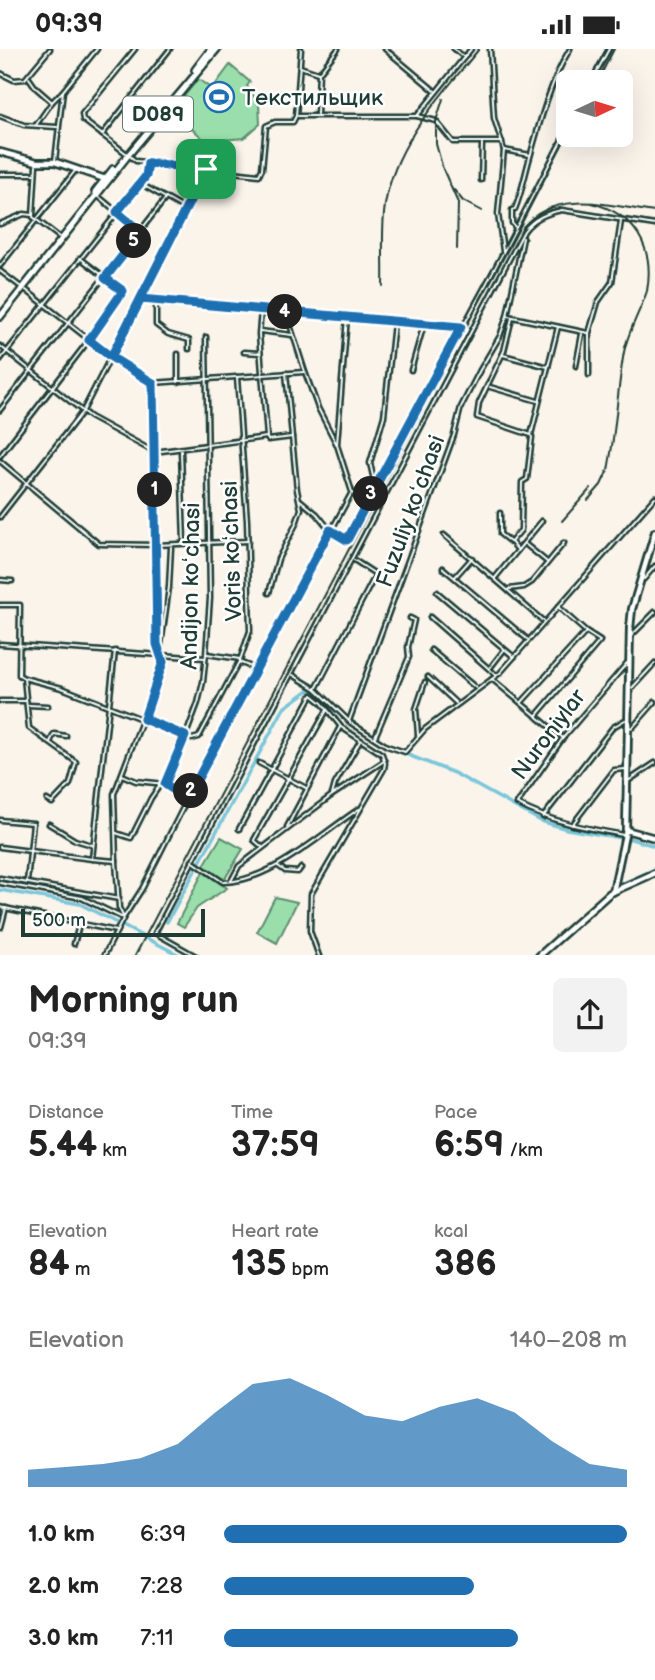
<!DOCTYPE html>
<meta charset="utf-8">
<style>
:root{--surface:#fff;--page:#f2f2f2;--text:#222;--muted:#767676;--accent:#1f6fb2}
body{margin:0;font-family:"Balsamiq Sans",sans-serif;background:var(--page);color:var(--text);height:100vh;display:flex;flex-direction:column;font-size:26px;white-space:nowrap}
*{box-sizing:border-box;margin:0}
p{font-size:23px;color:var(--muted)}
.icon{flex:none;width:38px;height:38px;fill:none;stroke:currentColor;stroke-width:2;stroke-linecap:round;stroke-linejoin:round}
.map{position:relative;height:906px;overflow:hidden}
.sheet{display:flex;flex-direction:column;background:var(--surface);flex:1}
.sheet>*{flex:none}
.needle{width:46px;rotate:86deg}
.fabs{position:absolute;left:556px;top:21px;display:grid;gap:14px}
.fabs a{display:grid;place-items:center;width:77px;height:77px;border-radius:10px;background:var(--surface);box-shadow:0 7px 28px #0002;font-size:35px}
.scale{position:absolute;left:21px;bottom:18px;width:184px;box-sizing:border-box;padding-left:7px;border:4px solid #1f3d34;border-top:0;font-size:19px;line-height:24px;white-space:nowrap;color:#1f3d34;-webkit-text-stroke:5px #fff;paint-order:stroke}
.pin{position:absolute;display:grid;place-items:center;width:60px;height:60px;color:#fff;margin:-30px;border-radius:14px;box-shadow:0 4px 10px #0006}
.km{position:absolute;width:35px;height:35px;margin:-18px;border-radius:50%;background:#222;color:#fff;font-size:19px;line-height:35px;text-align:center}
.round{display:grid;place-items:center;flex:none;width:74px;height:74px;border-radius:10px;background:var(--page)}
.head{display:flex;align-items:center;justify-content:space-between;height:119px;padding:0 28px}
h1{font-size:38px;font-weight:700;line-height:52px}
.stats{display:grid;grid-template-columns:repeat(3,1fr);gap:10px;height:119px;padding:7px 28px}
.stats div{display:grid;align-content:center}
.stats b{font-size:35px;font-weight:700}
.stats small{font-size:19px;font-weight:400}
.stats p{font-size:19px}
.chart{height:196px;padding:14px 28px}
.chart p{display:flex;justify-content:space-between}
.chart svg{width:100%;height:126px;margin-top:7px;fill:var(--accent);opacity:.7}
ul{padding:0 28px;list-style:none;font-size:23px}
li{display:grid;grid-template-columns:112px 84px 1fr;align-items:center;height:52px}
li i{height:18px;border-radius:9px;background:var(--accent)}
.status{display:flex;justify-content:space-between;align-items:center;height:49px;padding:0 35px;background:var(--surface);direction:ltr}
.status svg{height:19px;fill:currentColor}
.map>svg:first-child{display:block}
</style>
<div class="status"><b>09:39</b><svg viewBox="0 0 49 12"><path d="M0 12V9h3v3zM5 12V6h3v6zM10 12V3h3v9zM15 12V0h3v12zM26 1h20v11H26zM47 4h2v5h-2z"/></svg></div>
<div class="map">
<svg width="655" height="907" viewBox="0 0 655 907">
<rect width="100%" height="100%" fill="#fbf4eb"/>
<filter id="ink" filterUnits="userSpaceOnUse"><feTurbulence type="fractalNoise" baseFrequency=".0143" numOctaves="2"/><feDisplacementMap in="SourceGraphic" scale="14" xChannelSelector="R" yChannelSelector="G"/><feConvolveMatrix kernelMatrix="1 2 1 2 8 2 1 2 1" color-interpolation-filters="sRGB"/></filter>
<g filter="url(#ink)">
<g fill="#9adfab" stroke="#5c8e70" stroke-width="2">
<polygon points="230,16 250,33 247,37 259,55 260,75 244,89 210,92 208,94 172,62 198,30 212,40"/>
<polygon points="221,788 243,800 224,831 203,818"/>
<polygon points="203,823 227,839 197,859 184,878 177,874"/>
<polygon points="275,848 297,853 277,894 257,883"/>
</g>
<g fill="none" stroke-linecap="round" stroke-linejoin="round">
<g stroke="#7ac6da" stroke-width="3.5">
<polyline points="628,789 655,797"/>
<polyline points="619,836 655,820"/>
<polyline points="0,841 80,855 181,907"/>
<polyline points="167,873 284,659 310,640 351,675 385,697 454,724 541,772 567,780 621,789"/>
</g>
<g stroke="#1f3d34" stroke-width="7">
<g id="street">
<polyline points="135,0 82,65 83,71 136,112 259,126 262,120 266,77 275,73 293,73 296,67 301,0"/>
<polyline points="385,0 435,42"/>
<polyline points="454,0 464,8"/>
<polyline points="490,0 494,69 504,101 498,165 503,202"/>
<polyline points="300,18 318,24"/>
<polyline points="0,24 14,31 25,30 50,0"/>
<polyline points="319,24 338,0"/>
<polyline points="29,29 36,39 52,53 36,76"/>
<polyline points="591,33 609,0"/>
<polyline points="52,53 63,42"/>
<polyline points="317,65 319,24"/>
<polyline points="0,67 24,76 57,78"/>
<polyline points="298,67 417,67 471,0"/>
<polyline points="417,67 436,72 453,93 502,93"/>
<polyline points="102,86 170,0"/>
<polyline points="504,101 530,106"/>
<polyline points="55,112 63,42 97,0"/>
<polyline points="0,125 34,125"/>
<polyline points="481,131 482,95"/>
<polyline points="141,135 185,160"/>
<polyline points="98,147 141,183"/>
<polyline points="33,167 36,116"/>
<polyline points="33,168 59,188"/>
<polyline points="0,175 24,165 32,166"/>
<path d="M515 178 512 174V161L515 160C522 143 525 125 530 108 540 72 551 31 570 0"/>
<polyline points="0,217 75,122"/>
<polyline points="0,222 21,238"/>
<polyline points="26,241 111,308 153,334 304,323"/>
<polyline points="141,251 460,278"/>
<polyline points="156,254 156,276 168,285 189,291 189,300"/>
<polyline points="508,267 588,284"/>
<polyline points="512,269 504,302 479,354 477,368 531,386 558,278"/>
<polyline points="260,282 292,286"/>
<polyline points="0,297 90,368 154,403 267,388 259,285 261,261"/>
<polyline points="244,303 260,304"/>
<polyline points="503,306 548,318"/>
<polyline points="0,311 140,135 147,125 148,115"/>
<polyline points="576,317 582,285"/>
<polyline points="411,321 424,275"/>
<polyline points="589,326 589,284 598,253 612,233 621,172"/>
<polyline points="178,333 178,305"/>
<polyline points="490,338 538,352"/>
<polyline points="0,361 166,149"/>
<polyline points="267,389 268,391 292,388"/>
<polyline points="337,395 347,268"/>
<polyline points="181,402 184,494"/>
<polyline points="0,407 89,291 123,242 80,209"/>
<polyline points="0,412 99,495 156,496 248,492"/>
<polyline points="375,436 370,414 384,367 394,274"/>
<polyline points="353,444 363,459"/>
<polyline points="300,451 317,465 330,481 347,491 507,197 569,77"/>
<polyline points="500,464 500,485 510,493"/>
<polyline points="0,468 83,362 206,121"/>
<polyline points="444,486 543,572"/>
<polyline points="525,495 547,513"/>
<polyline points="518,501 542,472"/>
<polyline points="443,519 527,590"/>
<polyline points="455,528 472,509"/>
<polyline points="495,529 518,501 511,493 521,481 522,433 527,430 532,388"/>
<polyline points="644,530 655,517"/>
<polyline points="0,531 12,532"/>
<polyline points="509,540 524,538 532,533 564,494"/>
<polyline points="437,543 514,608"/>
<polyline points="269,544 278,510 296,475 301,460 297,441 286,324"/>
<polyline points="0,556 20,556 19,626 24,629 29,679 76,713 70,735 52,754 47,751"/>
<polyline points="430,568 496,626"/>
<polyline points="631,587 655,563"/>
<polyline points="0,595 205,609"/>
<polyline points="431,601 476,639"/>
<polyline points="115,602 92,810 116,812"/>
<polyline points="160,603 169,538 171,498"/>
<polyline points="207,605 240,610"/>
<polyline points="239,613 256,620"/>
<polyline points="490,619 504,601"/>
<polyline points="293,626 316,640 351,674 387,697 405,703 425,680 500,624 655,448"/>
<polyline points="428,628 456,654"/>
<polyline points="24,629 62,639 185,687 192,690 199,688 240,611 250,582 247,472 237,328"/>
<polyline points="492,630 563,689"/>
<polyline points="632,639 655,614"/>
<polyline points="316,640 375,527 374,524 354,511"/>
<polyline points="0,652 26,652"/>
<polyline points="521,654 586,583"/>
<polyline points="28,656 48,657"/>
<polyline points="536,667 600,592 586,583 558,558"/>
<polyline points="349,672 454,386 461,358 480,321 500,287 507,267 523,189"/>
<polyline points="629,679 633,678 655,653"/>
<polyline points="418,686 416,660 425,633"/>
<polyline points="375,688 409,608 408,598 414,571 410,569"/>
<polyline points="50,693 54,685 66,687"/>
<polyline points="259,714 306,739"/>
<polyline points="122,726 136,732 165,735 174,718 198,654 203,633 206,605 210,549 206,288"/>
<polyline points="628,732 655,714"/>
<polyline points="166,735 187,750"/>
<polyline points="332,746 335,735 360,692"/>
<polyline points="543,768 613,678 625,671"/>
<polyline points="0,771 33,774 27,833"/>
<polyline points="49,775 75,791 92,796"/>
<polyline points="572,776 614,721 626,720"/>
<polyline points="287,778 340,678"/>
<polyline points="239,780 312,646 322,654 341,678 382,705 385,714 384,720 311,845 310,882 319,907"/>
<polyline points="116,784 131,789 151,749 160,736"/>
<path d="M623 786C585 779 551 773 517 755L563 689 627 614"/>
<polyline points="0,798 92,810"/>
<polyline points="262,798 254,791 327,661"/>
<path d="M192 812 223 833C269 834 322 784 359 760"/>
<polyline points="278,817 285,822 298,823 301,819"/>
<polyline points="0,829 119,850"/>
<polyline points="231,832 239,817 331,747 384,712"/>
<polyline points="0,834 82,849 123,869"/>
<polyline points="0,858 116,882"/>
<polyline points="123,867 119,859 116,812 114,745 160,625 163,609 157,595 153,334"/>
<polyline points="1,878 6,859"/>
<polyline points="74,895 79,876"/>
<polyline points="104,907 124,868 142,840 195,735 352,443 337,396 318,359 305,323 286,263"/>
<path d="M196 907 155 884 524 182C534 169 547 164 562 161L655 176"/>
</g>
</g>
<g stroke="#1f3d34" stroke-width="10">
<g id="secondary">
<polyline points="0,103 37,113 55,113 105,130"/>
<polyline points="626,781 655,789"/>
<polyline points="613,843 626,781 630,579 632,560 655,483"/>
</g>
</g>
<g stroke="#1f3d34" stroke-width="10">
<g id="primary">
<polyline points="195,21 211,0"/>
<polyline points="95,143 113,120"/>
<polyline points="0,268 129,105 217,0"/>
<polyline points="539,907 610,844 655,824"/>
</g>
</g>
<use href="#street" stroke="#fff" stroke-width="2"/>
<use href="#secondary" stroke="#fff" stroke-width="4.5"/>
<use href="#primary" stroke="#fff" stroke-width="5"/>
<g stroke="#1f3d34" stroke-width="2">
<polyline points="597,33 614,0"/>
<polyline points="443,50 436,72 436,95 443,120 458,154 457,200"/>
<polyline points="454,141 463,152 482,162"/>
<path d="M523 178C556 139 611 157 655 163"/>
<path d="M383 237C384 211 381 182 385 156 395 93 441 47 479 0"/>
<path d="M588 451 601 436 608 421C616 382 617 342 624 303 628 282 640 263 647 242 655 197 634 165 592 154"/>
<polyline points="562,472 591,439"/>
<polyline points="135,907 569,82"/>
</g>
</g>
</g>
<g fill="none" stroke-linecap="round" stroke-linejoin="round" filter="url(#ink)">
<g stroke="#fff" stroke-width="14">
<polyline id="route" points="206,120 111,308 153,334 157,595 163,613 144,670 185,687 165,735 187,750 330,481 347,491 461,278 141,250 111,308 89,291 123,242 105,229 141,183 117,163 146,127 148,114 206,120"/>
</g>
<use href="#route" stroke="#1f6fb2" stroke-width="9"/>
</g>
<defs>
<g id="stadium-ring" transform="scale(1.575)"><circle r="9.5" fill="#fff" stroke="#1f6fb2" stroke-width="1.5"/><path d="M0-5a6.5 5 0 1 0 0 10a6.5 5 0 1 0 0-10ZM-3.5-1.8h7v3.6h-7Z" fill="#1f6fb2"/></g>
</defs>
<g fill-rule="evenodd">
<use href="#stadium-ring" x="219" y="48"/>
</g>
<g text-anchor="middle" stroke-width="5" stroke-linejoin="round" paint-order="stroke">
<rect fill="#fff" stroke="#627771" stroke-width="2" x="123" y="47.5" width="70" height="35" rx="5"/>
<g font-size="21" font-weight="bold" fill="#1f3d34">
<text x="158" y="72">D089</text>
</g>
<g font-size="23" fill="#1f3d34" stroke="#fff" text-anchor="start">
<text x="242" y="56">Текстильщик</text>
</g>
<g font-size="23" fill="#1f3d34" stroke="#fff">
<text transform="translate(410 462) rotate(-70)" y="8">Fuzuliy koʻchasi</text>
<text transform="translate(231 502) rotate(-92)" y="8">Voris koʻchasi</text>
<text transform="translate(190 537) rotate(-89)" y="8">Andijon koʻchasi</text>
<text transform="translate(548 685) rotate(-53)" y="8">Nuroniylar</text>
</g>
</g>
</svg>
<div class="fabs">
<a><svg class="needle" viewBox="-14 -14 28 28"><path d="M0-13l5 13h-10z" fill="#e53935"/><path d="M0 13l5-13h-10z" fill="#767676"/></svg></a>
</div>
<div class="scale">500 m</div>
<div class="pin" style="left:206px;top:120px;background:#1e9e55"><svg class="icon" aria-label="arrive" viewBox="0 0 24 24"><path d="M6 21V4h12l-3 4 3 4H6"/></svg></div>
<b class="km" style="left:155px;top:441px">1</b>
<b class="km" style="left:191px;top:742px">2</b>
<b class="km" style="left:371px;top:445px">3</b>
<b class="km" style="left:285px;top:263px">4</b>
<b class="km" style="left:134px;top:192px">5</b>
</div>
<section class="sheet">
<div class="head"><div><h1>Morning run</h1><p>09:39</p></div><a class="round"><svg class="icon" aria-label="share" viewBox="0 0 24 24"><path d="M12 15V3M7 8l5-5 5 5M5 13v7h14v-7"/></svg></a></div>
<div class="stats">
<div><p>Distance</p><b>5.44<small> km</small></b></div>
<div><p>Time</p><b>37:59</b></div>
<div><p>Pace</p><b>6:59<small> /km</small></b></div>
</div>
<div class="stats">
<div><p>Elevation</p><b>84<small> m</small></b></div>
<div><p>Heart rate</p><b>135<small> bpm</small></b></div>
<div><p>kcal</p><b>386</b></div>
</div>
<div class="chart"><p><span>Elevation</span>140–208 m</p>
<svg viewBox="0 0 160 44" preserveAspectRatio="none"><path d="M0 44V38L10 37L20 36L30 34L40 29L50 18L60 8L70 6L80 12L90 19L100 21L110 16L120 13L130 18L140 28L150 36L160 38V44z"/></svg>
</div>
<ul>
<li><b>1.0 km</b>6:39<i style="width:100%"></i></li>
<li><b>2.0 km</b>7:28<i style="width:62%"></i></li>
<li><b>3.0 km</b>7:11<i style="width:73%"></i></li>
</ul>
</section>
